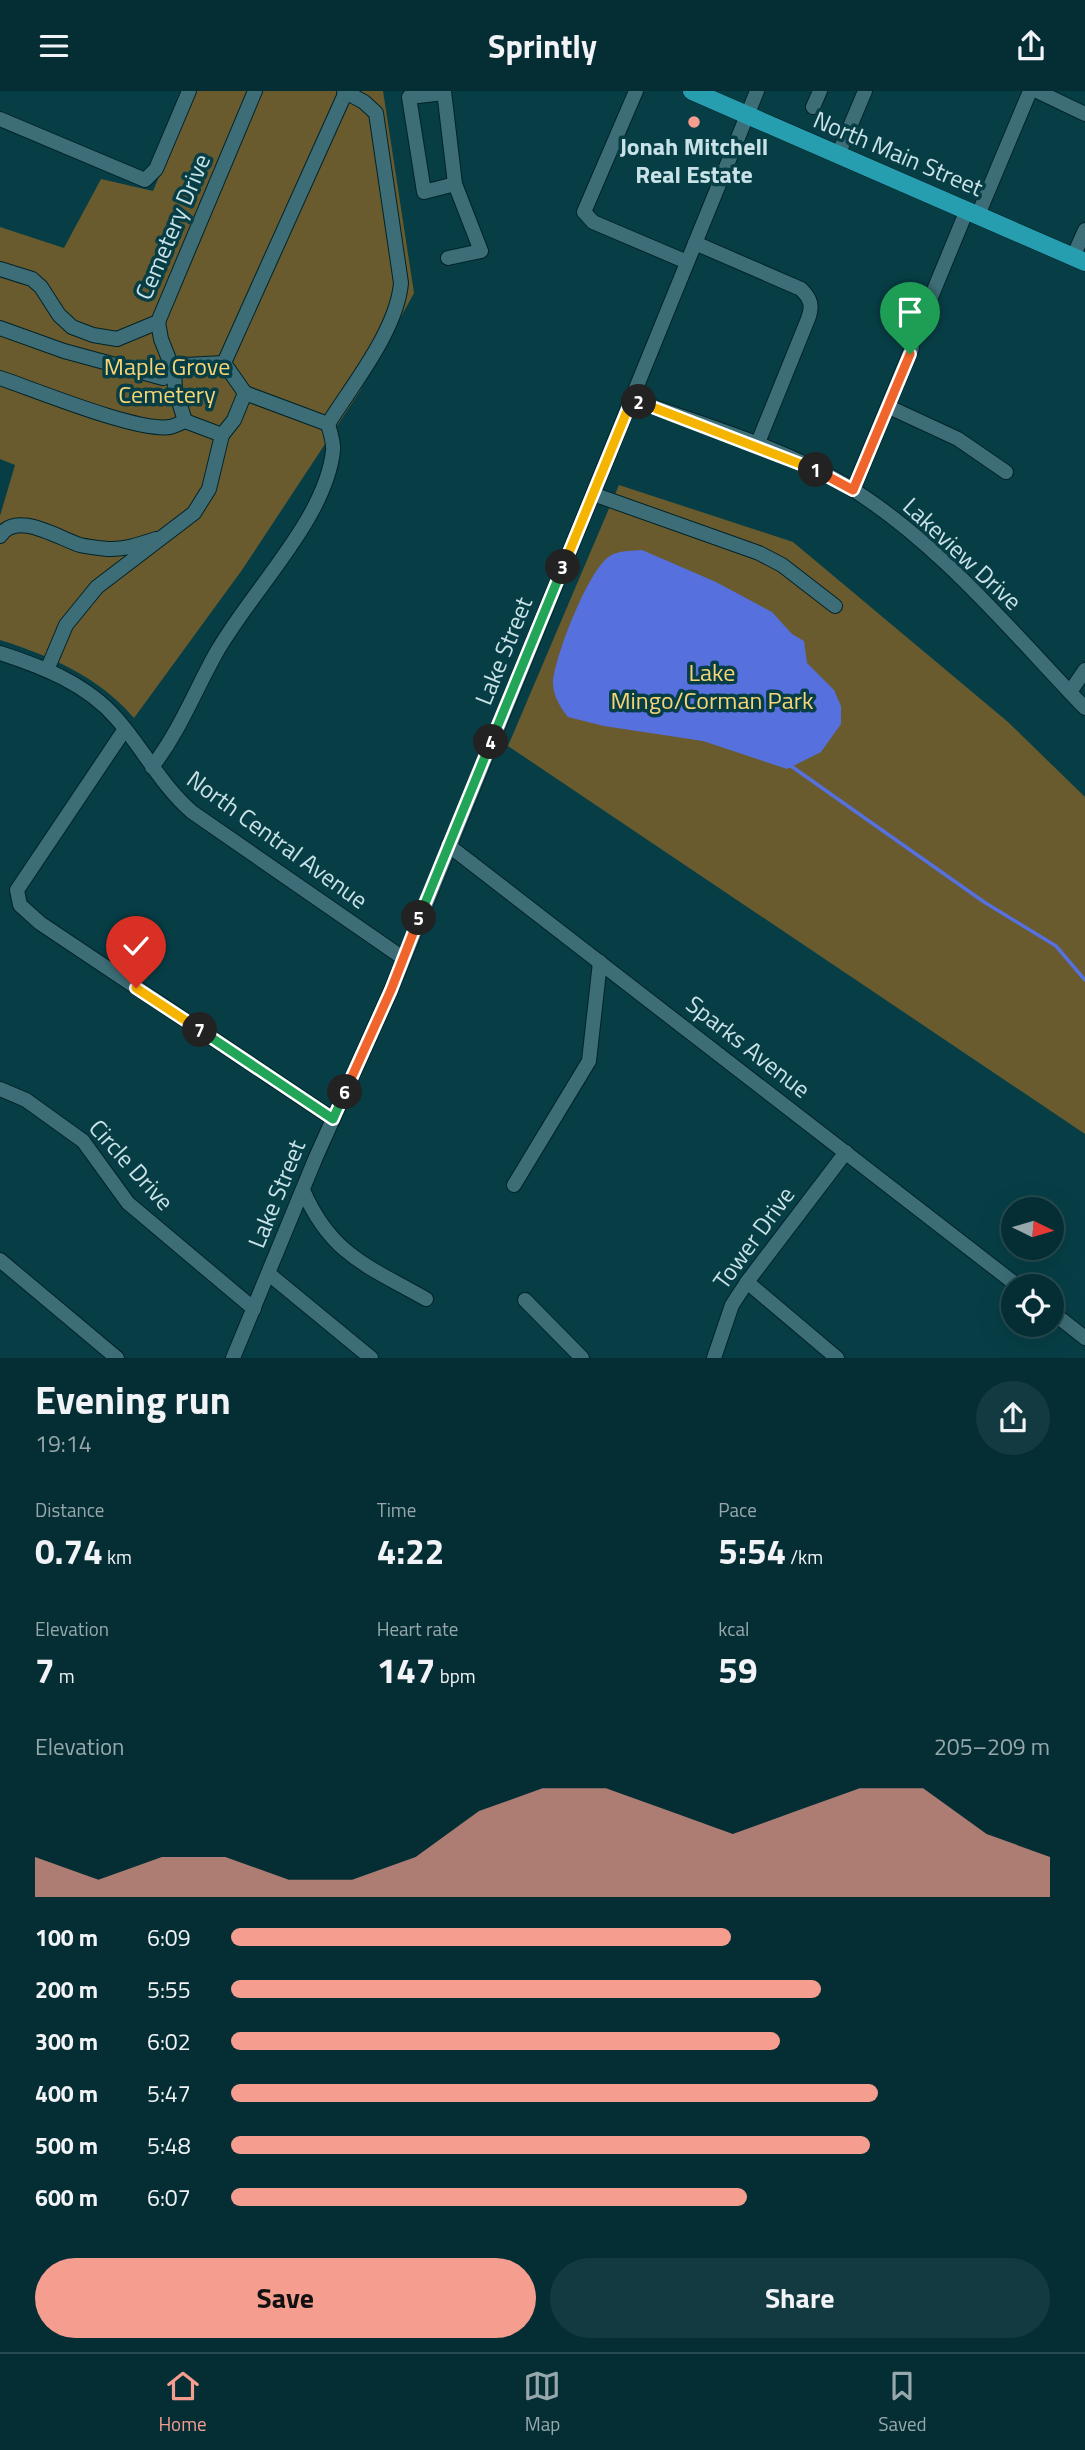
<!DOCTYPE html>
<meta charset="utf-8">
<style>
:root{--surface:#052e34;--page:#133a40;--text:#f1f3f6;--muted:#97a8ac;--line:#264a4f;--accent:#f59d8e}
body{margin:0;font-family:"Titillium Web",sans-serif;background:var(--page);color:var(--text);height:100vh;display:flex;flex-direction:column;font-size:26px;white-space:nowrap}
*{box-sizing:border-box;margin:0}
p{font-size:23px;color:var(--muted)}
.icon{flex:none;width:38px;height:38px;fill:none;stroke:currentColor;stroke-width:2;stroke-linecap:round;stroke-linejoin:round}
.map{position:relative;height:1267px;overflow:hidden}
.side{display:flex;flex-direction:column;background:var(--surface);flex:1}
.side>*{flex:none}
.needle{width:46px;rotate:95deg}
.controls{position:absolute;left:1001px;top:1106px;display:grid;gap:14px}
.controls a{display:grid;place-items:center;width:63px;height:63px;border-radius:50%;background:var(--surface);box-shadow:0 7px 28px #0002,0 0 0 2px var(--line);font-size:35px}
.pin{position:absolute;display:grid;place-items:center;width:60px;height:60px;color:#fff;margin:-72px -30px;border-radius:50% 50% 50% 0;rotate:-45deg;box-shadow:0 0 7px #0007}
.pin .icon{rotate:45deg}
.km{position:absolute;width:35px;height:35px;margin:-18px;border-radius:50%;background:#222;color:#fff;font-size:19px;line-height:35px;text-align:center}
.round{display:grid;place-items:center;flex:none;width:74px;height:74px;border-radius:37px;background:var(--page)}
.head{display:flex;align-items:center;justify-content:space-between;height:119px;padding:0 35px}
h1{font-size:38px;font-weight:700;line-height:52px}
.figures{display:grid;grid-template-columns:repeat(3,1fr);gap:10px;height:119px;padding:7px 35px}
.figures div{display:grid;align-content:center}
.figures b{font-size:35px;font-weight:700}
.figures small{font-size:19px;font-weight:400}
.figures p{font-size:19px}
.chart{height:196px;padding:14px 35px}
.chart p{display:flex;justify-content:space-between}
.chart svg{width:100%;height:126px;margin-top:7px;fill:var(--accent);opacity:.7}
.button{display:flex;gap:14px;margin-top:auto;padding:14px 35px}
.button a{flex:1;height:80px;border-radius:42px;background:var(--accent);color:#111;font-size:28px;font-weight:700;line-height:80px;text-align:center}
.button a+a{background:var(--page);color:var(--text)}
ul{padding:0 35px;list-style:none;font-size:23px}
li{display:grid;grid-template-columns:112px 84px 1fr;align-items:center;height:52px}
li i{height:18px;border-radius:9px;background:var(--accent)}
header{display:flex;justify-content:space-between;align-items:center;height:91px;padding:0 35px;background:var(--surface);font-size:32px;font-weight:700}
.dock{display:flex;justify-content:space-around;align-items:center;height:98px;border-top:2px solid var(--line);background:var(--surface);font-size:19px;color:var(--muted)}
.dock a{display:grid;justify-items:center;gap:4px}
.dock .active{color:var(--accent)}
.map>svg:first-child{display:block}
</style>
<header><svg class="icon" aria-label="menu" viewBox="0 0 24 24"><path d="M4 6h16M4 12h16M4 18h16"/></svg>Sprintly<svg class="icon" aria-label="share" viewBox="0 0 24 24"><path d="M12 15V3M7 8l5-5 5 5M5 13v7h14v-7"/></svg></header>
<div class="map">
<svg width="1085" height="1267" viewBox="0 0 1085 1267">
<rect width="100%" height="100%" fill="#073e46"/>
<g fill="#6a5b2e">
<path d="M196 0H383L414 202 360 300 242 479 134 627C99 586 51 565 0 549V425L15 374 0 368V136L64 157 101 88 153 100Z"/>
<polygon points="619,394 793,451 1008,631 1085,706 1085,1043 508,655"/>
</g>
<path fill="#5670de" d="M642 459 716 491 772 521 792 543 804 550 807 572 834 599 841 615V633L821 661 787 678 703 650 604 635 568 626C560 616 553 604 553 592 554 567 589 477 610 465 619 459 632 460 642 459Z"/>
<g fill="none" stroke-linecap="round" stroke-linejoin="round">
<polyline stroke="#5670de" stroke-width="3.5" points="791,675 984,811 1056,855 1085,889"/>
<g stroke="#002329" stroke-width="16">
<g id="minor">
<polyline points="444,0 455,93 481,160 448,167"/>
<polyline points="636,0 584,121 593,131 687,171"/>
<polyline points="1037,0 1085,23"/>
<polyline points="444,2 409,6 424,101 455,93"/>
<polyline points="813,16 820,0"/>
<polyline points="0,28 145,89 156,78 189,0"/>
<polyline points="838,64 865,0"/>
<polyline points="978,124 1030,0"/>
<path d="M695 152 801 198C811 208 813 215 808 228L757 354"/>
<polyline points="1073,166 1085,139"/>
<polyline points="0,178 32,188 41,196 59,224 72,236 93,244 117,248 158,231 255,0"/>
<polyline points="927,216 967,119"/>
<polyline points="0,237 64,260 163,287 174,281 161,248 158,231"/>
<polyline points="224,272 185,274 174,281 175,298 185,330 222,344 234,329 245,302 224,272 345,3"/>
<path d="M0 287C36 299 137 341 170 336 175 335 180 332 185 330"/>
<path d="M245 302 328 333C353 293 397 239 401 192L376 22 364 11 344 0"/>
<path d="M632 308C702 334 779 355 844 393 937 449 1010 539 1085 617"/>
<polyline points="889,316 958,348 1006,381"/>
<polyline points="853,399 912,257"/>
<polyline points="593,403 759,462 782,474 835,515"/>
<path d="M0 445C16 419 58 447 80 454 89 456 99 457 108 458 124 459 141 453 156 448"/>
<path d="M0 562C43 576 87 593 117 628 144 659 161 694 192 721L403 867"/>
<polyline points="47,579 66,534 97,496 194,422 209,398 222,344"/>
<polyline points="1070,601 1085,579"/>
<polyline points="125,638 17,799 20,814 40,832 333,1028"/>
<path d="M152 676C179 641 194 602 215 564 249 502 325 430 333 360 334 351 330 341 328 333"/>
<polyline points="448,754 1018,1195"/>
<polyline points="0,998 26,1009 83,1050 128,1112 254,1218"/>
<polyline points="514,1094 589,970 600,871"/>
<path d="M303 1099C331 1164 368 1175 426 1208"/>
<polyline points="0,1169 117,1267"/>
<polyline points="269,1183 371,1267"/>
<polyline points="747,1191 837,1267"/>
<polyline points="525,1209 582,1267"/>
<polyline points="1052,1221 1085,1247"/>
<polyline points="233,1267 316,1066 391,899 757,0"/>
<polyline points="714,1267 732,1214 747,1191 846,1061"/>
</g>
</g>
<g stroke="#002329" stroke-width="19">
<polyline id="major" points="692,0 1085,171"/>
</g>
<use href="#minor" stroke="#3d6d76" stroke-width="14"/>
<use href="#major" stroke="#269eaf" stroke-width="18"/>
</g>
<g fill="none" stroke-linecap="round" stroke-linejoin="round">
<g stroke="#fff" stroke-width="14">
<polyline id="split-1" points="816,379 853,399 910,263"/>
</g>
<g stroke="#fff" stroke-width="14">
<polyline id="split-2" points="639,311 816,379"/>
</g>
<g stroke="#fff" stroke-width="14">
<polyline id="split-3" points="563,476 632,308 639,311"/>
</g>
<g stroke="#fff" stroke-width="14">
<polyline id="split-4" points="491,651 563,476"/>
</g>
<g stroke="#fff" stroke-width="14">
<polyline id="split-5" points="419,827 491,651"/>
</g>
<g stroke="#fff" stroke-width="14">
<polyline id="split-6" points="345,1001 391,899 419,827"/>
</g>
<g stroke="#fff" stroke-width="14">
<polyline id="split-7" points="200,939 333,1028 345,1001"/>
</g>
<g stroke="#fff" stroke-width="14">
<polyline id="split-8" points="136,897 200,939"/>
</g>
<use href="#split-1" stroke="#f0652b" stroke-width="9"/>
<use href="#split-2" stroke="#f5b400" stroke-width="9"/>
<use href="#split-3" stroke="#f5b400" stroke-width="9"/>
<use href="#split-4" stroke="#22a559" stroke-width="9"/>
<use href="#split-5" stroke="#22a559" stroke-width="9"/>
<use href="#split-6" stroke="#f0652b" stroke-width="9"/>
<use href="#split-7" stroke="#22a559" stroke-width="9"/>
<use href="#split-8" stroke="#f5b400" stroke-width="9"/>
</g>
<circle fill="#f59d8e" stroke="#073e46" stroke-width="2.5" cx="694" cy="31" r="7"/>
<g text-anchor="middle" stroke-width="7" stroke-linejoin="round" paint-order="stroke">
<g font-size="24" font-weight="bold" fill="#c9e2e7" stroke="#073e46">
<text x="694" y="64">Jonah Mitchell<tspan x="694" dy="28">Real Estate</tspan></text>
</g>
<g font-size="24" fill="#c9e2e7" stroke="#073e46">
<text transform="translate(898 63) rotate(23)" y="8">North Main Street</text>
<text transform="translate(173 136) rotate(-67)" y="8">Cemetery Drive</text>
<text transform="translate(962 463) rotate(43)" y="8">Lakeview Drive</text>
<text transform="translate(504 560) rotate(-68)" y="8">Lake Street</text>
<text transform="translate(277 749) rotate(36)" y="8">North Central Avenue</text>
<text transform="translate(748 956) rotate(38)" y="8">Sparks Avenue</text>
<text transform="translate(131 1074) rotate(48)" y="8">Circle Drive</text>
<text transform="translate(277 1103) rotate(-68)" y="8">Lake Street</text>
<text transform="translate(754 1147) rotate(-54)" y="8">Tower Drive</text>
</g>
<g font-size="24" fill="#f6d476" stroke="#073e46">
<text x="167" y="284">Maple Grove<tspan x="167" dy="28">Cemetery</tspan></text>
<text x="712" y="590">Lake<tspan x="712" dy="28">Mingo/Corman Park</tspan></text>
</g>
</g>
</svg>
<div class="controls">
<a><svg class="needle" viewBox="-14 -14 28 28"><path d="M0-13l5 13h-10z" fill="#e53935"/><path d="M0 13l5-13h-10z" fill="#97a8ac"/></svg></a>
<a><svg class="icon" aria-label="locate" viewBox="0 0 24 24"><circle cx="12" cy="12" r="6"/><path d="M12 2v4M12 18v4M2 12h4M18 12h4"/></svg></a>
</div>
<div class="pin" style="left:910px;top:263px;background:#1e9e55"><svg class="icon" aria-label="arrive" viewBox="0 0 24 24"><path d="M6 21V4h12l-3 4 3 4H6"/></svg></div>
<div class="pin" style="left:136px;top:897px;background:#d93025"><svg class="icon" aria-label="check" viewBox="0 0 24 24"><path d="M5 12l5 5 9-10"/></svg></div>
<b class="km" style="left:816px;top:379px">1</b>
<b class="km" style="left:639px;top:311px">2</b>
<b class="km" style="left:563px;top:476px">3</b>
<b class="km" style="left:491px;top:651px">4</b>
<b class="km" style="left:419px;top:827px">5</b>
<b class="km" style="left:345px;top:1001px">6</b>
<b class="km" style="left:200px;top:939px">7</b>
</div>
<section class="side">
<div class="head"><div><h1>Evening run</h1><p>19:14</p></div><a class="round"><svg class="icon" aria-label="share" viewBox="0 0 24 24"><path d="M12 15V3M7 8l5-5 5 5M5 13v7h14v-7"/></svg></a></div>
<div class="figures">
<div><p>Distance</p><b>0.74<small> km</small></b></div>
<div><p>Time</p><b>4:22</b></div>
<div><p>Pace</p><b>5:54<small> /km</small></b></div>
</div>
<div class="figures">
<div><p>Elevation</p><b>7<small> m</small></b></div>
<div><p>Heart rate</p><b>147<small> bpm</small></b></div>
<div><p>kcal</p><b>59</b></div>
</div>
<div class="chart"><p><span>Elevation</span>205–209 m</p>
<svg viewBox="0 0 160 44" preserveAspectRatio="none"><path d="M0 44V30L10 38L20 30L30 30L40 38L50 38L60 30L70 14L80 6L90 6L100 14L110 22L120 14L130 6L140 6L150 22L160 30V44z"/></svg>
</div>
<ul>
<li><b>100 m</b>6:09<i style="width:61%"></i></li>
<li><b>200 m</b>5:55<i style="width:72%"></i></li>
<li><b>300 m</b>6:02<i style="width:67%"></i></li>
<li><b>400 m</b>5:47<i style="width:79%"></i></li>
<li><b>500 m</b>5:48<i style="width:78%"></i></li>
<li><b>600 m</b>6:07<i style="width:63%"></i></li>
</ul>
<div class="button"><a>Save</a><a>Share</a></div>
</section>
<nav class="dock">
<a class="active"><svg class="icon" aria-label="home" viewBox="0 0 24 24"><path d="M3 11l9-7 9 7M6 9v11h12V9"/></svg>Home</a>
<a><svg class="icon" aria-label="map" viewBox="0 0 24 24"><path d="M3 6l6-2 6 2 6-2v14l-6 2-6-2-6 2zM9 4v14M15 6v14"/></svg>Map</a>
<a><svg class="icon" aria-label="saved" viewBox="0 0 24 24"><path d="M7 4h10v16l-5-4-5 4z"/></svg>Saved</a>
</nav>
